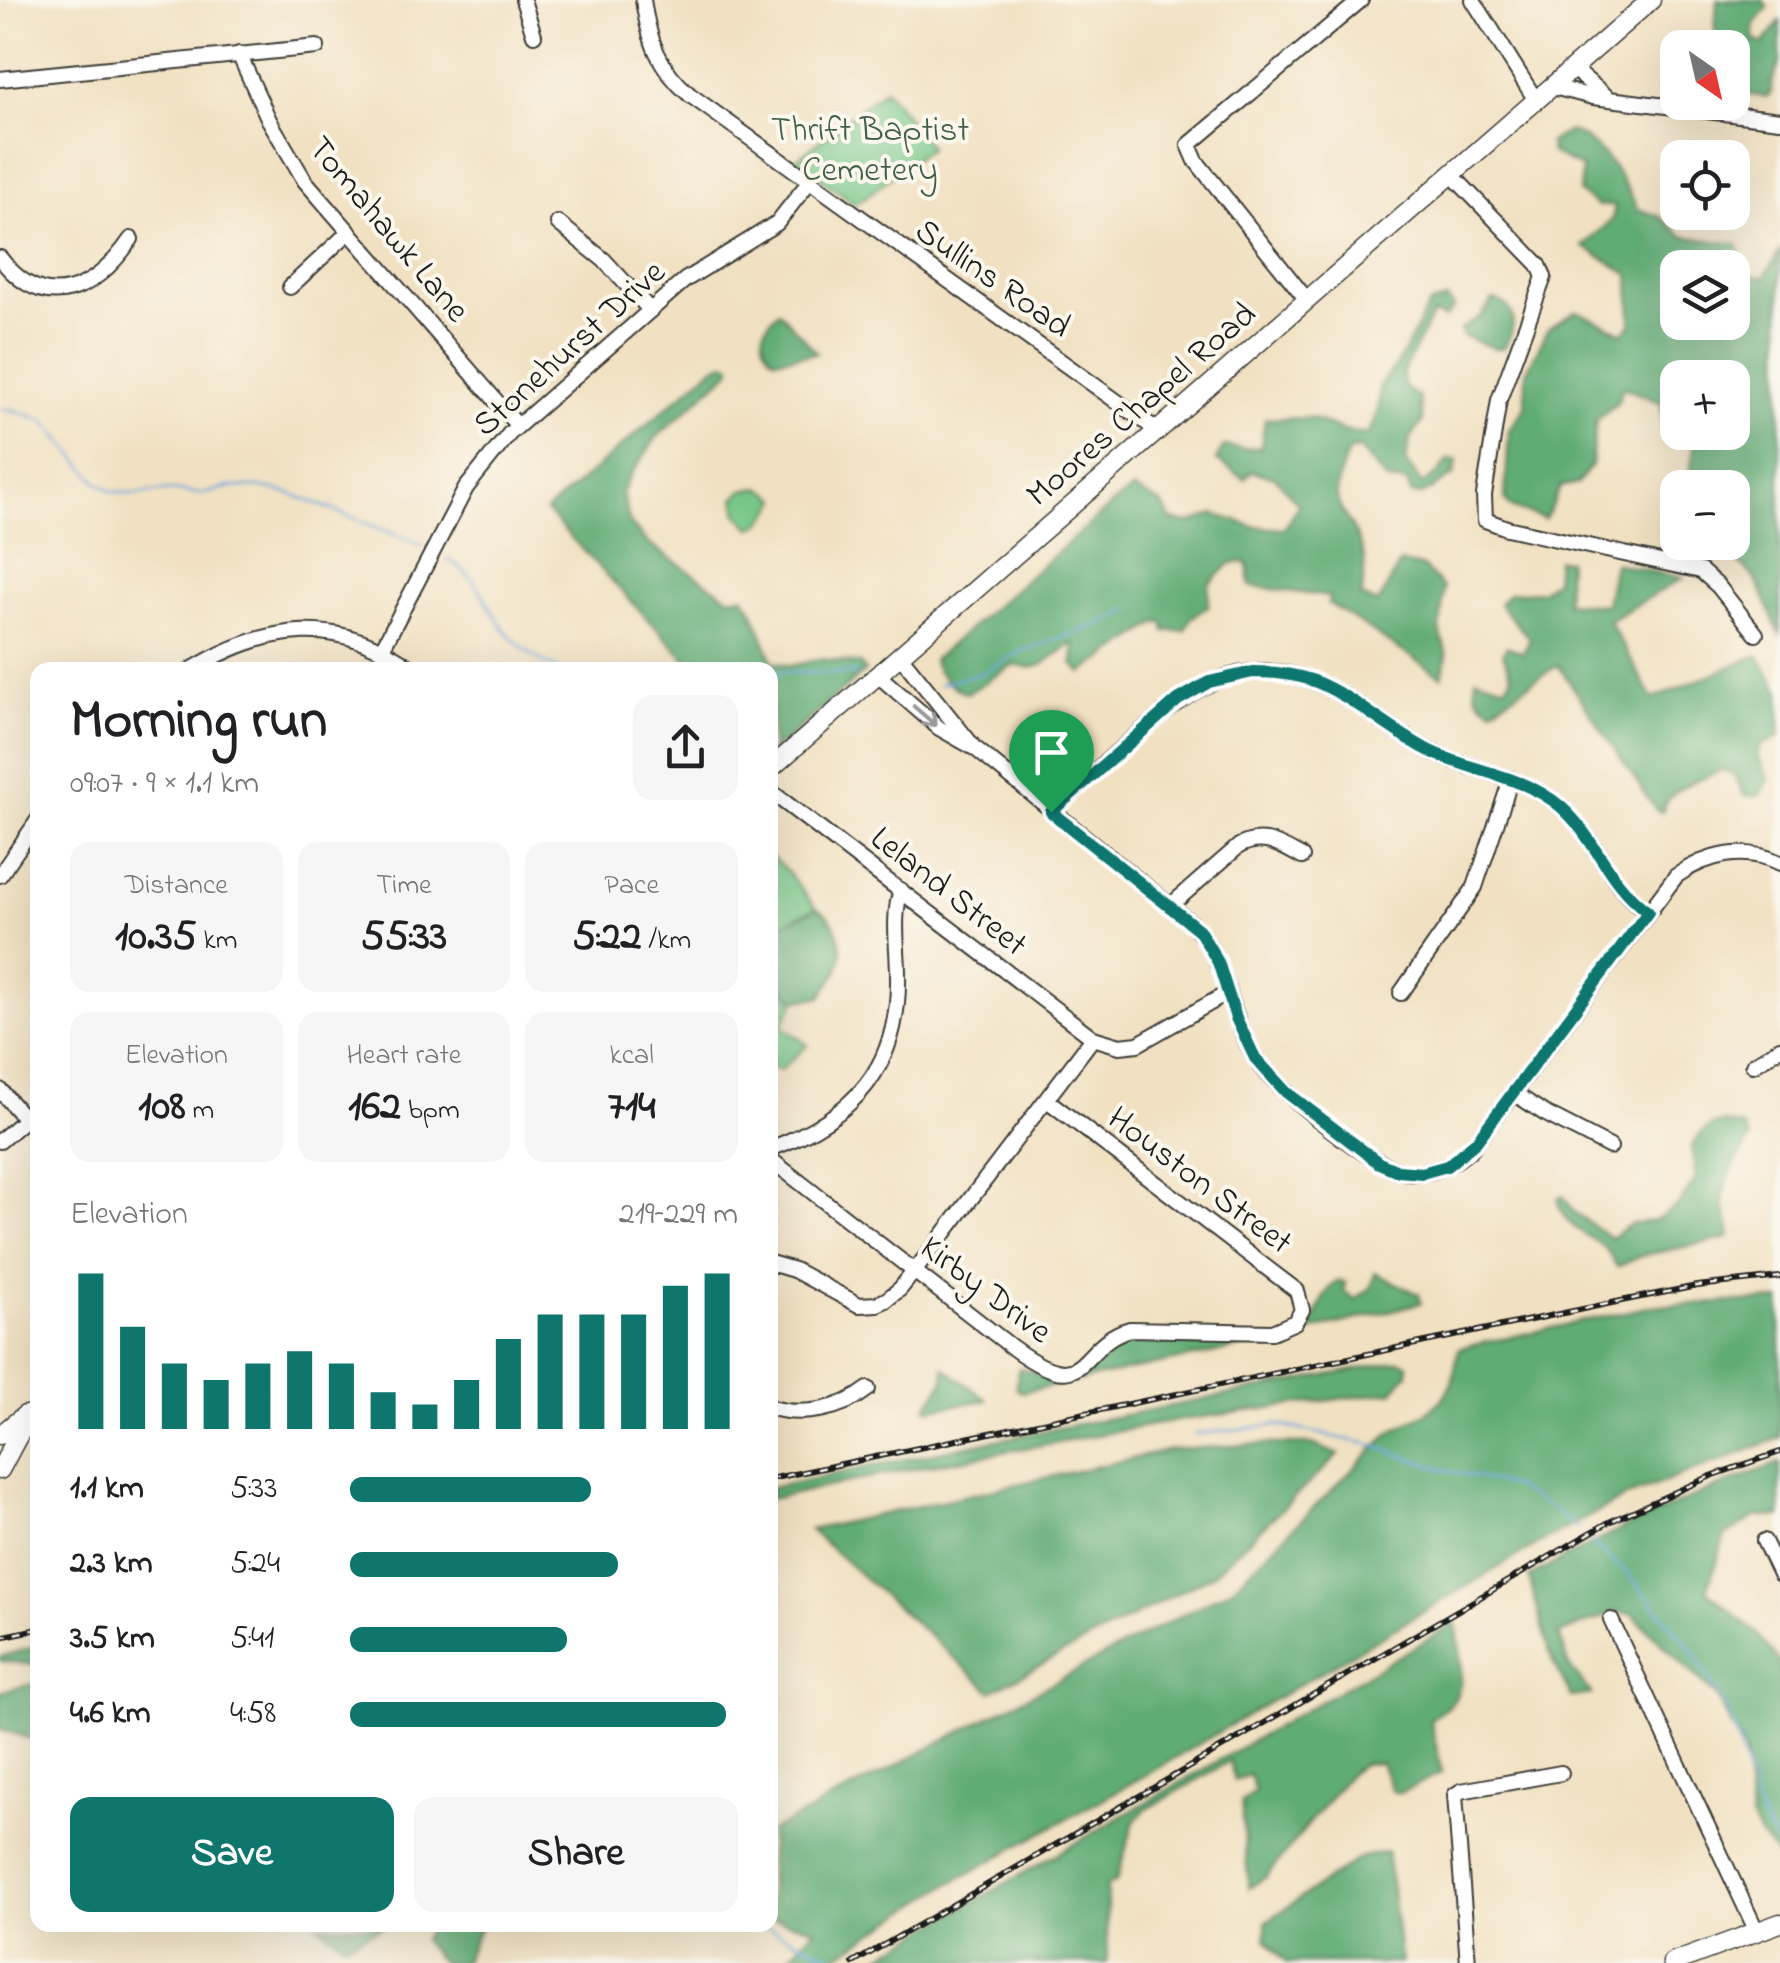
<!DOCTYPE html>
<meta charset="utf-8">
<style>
:root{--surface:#fff;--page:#f6f6f6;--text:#202124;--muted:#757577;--accent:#0f766e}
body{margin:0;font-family:"Indie Flower",sans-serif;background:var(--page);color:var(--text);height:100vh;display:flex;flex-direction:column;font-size:38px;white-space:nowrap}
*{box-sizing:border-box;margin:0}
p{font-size:32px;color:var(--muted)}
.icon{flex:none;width:55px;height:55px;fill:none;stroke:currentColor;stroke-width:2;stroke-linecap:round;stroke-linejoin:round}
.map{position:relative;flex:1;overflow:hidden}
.side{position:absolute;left:30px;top:662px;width:748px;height:1270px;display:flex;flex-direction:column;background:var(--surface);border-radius:20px;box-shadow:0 10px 40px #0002}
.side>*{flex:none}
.needle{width:65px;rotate:146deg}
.tools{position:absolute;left:1660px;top:30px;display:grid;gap:20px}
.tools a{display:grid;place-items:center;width:90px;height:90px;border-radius:20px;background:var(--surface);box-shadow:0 10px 40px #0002;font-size:50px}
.pin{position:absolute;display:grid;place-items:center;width:85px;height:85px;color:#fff;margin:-102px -42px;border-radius:50% 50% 50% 0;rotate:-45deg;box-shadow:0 0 10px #0007}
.pin .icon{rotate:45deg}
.round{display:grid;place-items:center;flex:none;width:105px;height:105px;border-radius:20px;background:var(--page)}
.headline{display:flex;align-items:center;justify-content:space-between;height:170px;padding:0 40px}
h1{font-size:55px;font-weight:700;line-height:75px}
.metrics{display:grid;grid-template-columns:repeat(3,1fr);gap:15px;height:170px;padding:10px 40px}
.metrics div{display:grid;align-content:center;border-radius:20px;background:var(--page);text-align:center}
.metrics b{font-size:42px;font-weight:700}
.metrics small{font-size:28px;font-weight:400}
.metrics p{font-size:28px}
.chart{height:280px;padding:20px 40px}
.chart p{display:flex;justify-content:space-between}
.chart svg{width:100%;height:180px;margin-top:10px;stroke:var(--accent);stroke-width:6}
.cta{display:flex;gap:20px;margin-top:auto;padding:20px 40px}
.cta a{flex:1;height:115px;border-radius:20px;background:var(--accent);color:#fff;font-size:40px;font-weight:700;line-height:115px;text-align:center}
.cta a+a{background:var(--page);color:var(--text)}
ul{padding:0 40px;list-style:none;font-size:32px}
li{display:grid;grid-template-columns:160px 120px 1fr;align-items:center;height:75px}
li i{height:25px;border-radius:12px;background:var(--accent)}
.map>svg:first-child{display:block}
</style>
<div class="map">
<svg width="1780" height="1963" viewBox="0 0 1780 1963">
<rect width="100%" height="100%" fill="#fbf7ec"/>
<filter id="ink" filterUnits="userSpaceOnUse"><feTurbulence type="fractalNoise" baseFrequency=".01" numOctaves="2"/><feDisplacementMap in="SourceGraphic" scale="20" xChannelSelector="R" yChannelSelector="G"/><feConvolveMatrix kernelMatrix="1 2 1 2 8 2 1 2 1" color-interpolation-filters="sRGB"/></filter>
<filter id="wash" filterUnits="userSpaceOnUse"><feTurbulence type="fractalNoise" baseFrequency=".0048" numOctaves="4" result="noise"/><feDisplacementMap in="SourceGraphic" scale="40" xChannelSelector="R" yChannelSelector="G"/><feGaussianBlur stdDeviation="2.25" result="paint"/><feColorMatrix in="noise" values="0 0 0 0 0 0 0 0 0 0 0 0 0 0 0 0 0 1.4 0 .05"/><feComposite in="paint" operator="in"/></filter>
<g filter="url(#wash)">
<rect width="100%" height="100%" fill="#f1e1c2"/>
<g fill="#77c788" stroke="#4a7252" stroke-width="2.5">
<polygon points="885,89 930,147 856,204 794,161"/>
<path d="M762 488 778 498C776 508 761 526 751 528L738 514 735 498 743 490Z"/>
<polygon points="770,856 785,869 816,908 777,927 770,944"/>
<polygon points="770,977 796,1000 782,1026 808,1045 780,1070 770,1068"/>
</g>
<g fill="#61ac74" stroke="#3e6448" stroke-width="2.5" fill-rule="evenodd">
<polygon points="1717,0 1763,0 1768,8 1754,25 1754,39 1763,44 1780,21 1780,62 1771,84 1771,93 1767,97 1733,93 1732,48 1714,47"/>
<path d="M1568 131C1603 142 1622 178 1638 209L1659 216 1683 236 1738 244 1746 274 1764 278 1780 251V636C1751 566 1755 560 1677 545V541L1732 542V488L1688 487 1695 439 1666 445 1661 403 1623 387 1617 403 1596 420 1591 465 1577 484 1561 486 1545 519 1510 507 1505 500 1509 430 1525 407 1526 372 1549 328 1577 311 1623 333 1631 325 1630 275 1583 246 1612 220 1615 205 1598 206 1579 193 1582 168 1551 153 1550 142ZM1678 268H1732V322H1678ZM1678 378H1732V432H1678Z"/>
<path d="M1447 299 1454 307 1445 318 1433 314 1403 371 1404 386 1419 398 1423 421 1410 439 1406 462 1422 484 1439 473 1447 460H1457L1454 475 1422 495 1411 494 1407 482 1387 481 1359 448 1348 452C1320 516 1351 504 1364 557 1366 568 1362 585 1361 597L1378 604 1400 563 1423 567 1444 588 1440 630 1447 655 1442 677 1328 603 1330 597 1250 586 1247 562 1231 563 1209 584 1208 606 1191 618 1185 630 1165 631 1164 623H1157L1082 673 1073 664 1074 644C1046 656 1048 674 1013 665L968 693C954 691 936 673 933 660L1121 497 1134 489 1163 505 1171 520 1191 523 1214 514 1253 526 1284 529 1299 505 1275 477 1251 471 1245 479 1216 460 1224 446 1245 449 1261 447 1265 419 1311 418 1344 431 1368 435 1378 410 1380 384 1396 366 1429 305Z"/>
<path d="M1493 300C1519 305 1516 330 1503 348L1496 349 1463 336 1460 330 1481 316Z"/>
<path d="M779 311 817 353 775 359C756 344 761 327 779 311Z"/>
<polygon points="727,362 731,364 732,369 657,437 628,479 622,494 630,523 650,545 729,597 743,596 752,609 773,662 790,666 821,659 860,664 865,671 772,752 770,670 696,670 546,511 714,367"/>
<path d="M1557 559 1568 560 1566 602 1606 605 1614 563 1683 578 1609 621 1653 699 1758 655 1780 691V736L1761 746 1758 756 1769 779 1760 796H1745L1734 775 1722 770C1701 779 1668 787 1662 812L1656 810 1558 665 1492 709C1478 700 1473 695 1476 677L1506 686 1512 676 1503 654 1507 646 1523 653 1530 639 1499 604 1509 593 1541 591 1555 580Z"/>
<path d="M816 908C836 916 846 947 839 967 836 977 826 988 821 997L796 1000 770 977V944L776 927Z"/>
<path d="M1724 1123 1744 1127 1750 1139C1740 1157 1724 1176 1723 1198 1722 1213 1733 1224 1729 1238L1644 1255 1617 1267C1612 1261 1609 1250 1603 1246 1585 1235 1559 1222 1558 1198L1563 1196 1575 1213 1611 1238 1632 1223 1655 1221 1680 1203 1696 1178 1692 1146C1701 1132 1708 1124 1724 1123Z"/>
<path d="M1375 1273 1419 1294 1421 1303 1306 1332C1322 1316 1316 1297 1338 1281L1345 1282 1344 1291 1355 1299 1371 1288Z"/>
<polygon points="1780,1300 1780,1438 1630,1495 1547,1539 1146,1775 944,1887 826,1963 783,1963 815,1929 770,1917 770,1832 1231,1589 1391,1432 1425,1414 1442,1400 1452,1383 1459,1348 1653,1306"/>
<path d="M1162 1337 1214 1339 1243 1347 1022 1392 1016 1389 1019 1368C1035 1370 1047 1382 1064 1380 1091 1377 1102 1357 1124 1344 1136 1337 1148 1338 1162 1337Z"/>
<polygon points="1400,1361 1408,1364 1408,1373 1392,1392 1181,1420 925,1466 770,1499 770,1488 971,1445"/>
<polygon points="944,1367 987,1400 988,1400 930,1409 927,1407 944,1381"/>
<polygon points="1261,1444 1312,1444 1339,1455 1212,1575 991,1691 810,1530 1171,1450"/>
<path d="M1780 1463V1517L1757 1516 1725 1536 1707 1590 1756 1633 1780 1663V1858L1761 1838 1751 1818 1745 1753 1717 1697 1632 1614 1616 1612 1559 1634 1570 1668 1592 1694 1571 1697 1549 1652 1529 1577C1610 1532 1692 1495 1780 1463Z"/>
<path d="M1456 1623C1459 1647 1469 1686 1450 1705 1445 1710 1436 1715 1430 1719L1442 1772 1400 1793 1392 1791 1381 1763 1363 1764 1348 1775 1267 1876 1249 1888 1241 1802 1255 1791 1249 1775 1234 1780 1230 1761 1144 1811 1134 1822 1116 1881 1107 1885V1963H868Z"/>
<polygon points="37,1646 37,1665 0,1661 0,1657"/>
<polygon points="37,1683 37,1741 0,1729 0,1692"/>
<polygon points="1387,1851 1401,1963 1286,1963 1266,1939 1266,1922 1359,1858"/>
<polygon points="317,1925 386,1925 344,1944"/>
<polygon points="431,1925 481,1925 463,1963 442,1963 422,1940"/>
</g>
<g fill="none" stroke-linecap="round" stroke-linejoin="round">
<g stroke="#69a5da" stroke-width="2.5">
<polyline points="0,409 14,410 45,421 98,483 111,491 133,494 171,490 204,494 229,487 258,487 289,493 422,545"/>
<path d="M447 559C480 578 482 598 502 626 515 644 539 662 559 670"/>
<polyline points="770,672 857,674"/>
<polyline points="939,684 980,674 1022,651 1109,621 1131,609"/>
<polyline points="1195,1434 1278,1425 1369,1444 1442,1469 1515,1487 1552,1509 1577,1528"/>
<polyline points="1591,1543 1627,1573 1693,1651 1729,1714 1762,1819 1780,1848"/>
<polyline points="762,1925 845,1961"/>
</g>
</g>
</g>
<g filter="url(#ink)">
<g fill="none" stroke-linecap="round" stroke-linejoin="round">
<g stroke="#3c3a35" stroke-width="18">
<g id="minor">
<polyline points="523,0 534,35"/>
<path d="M643 0C649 40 658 68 690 95L1158 431"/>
<polyline points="1473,0 1537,102"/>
<polyline points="239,54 269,120 305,181 517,425"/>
<polyline points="1573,69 1606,96"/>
<polyline points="0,79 317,47"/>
<polyline points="1553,87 1593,97 1780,120"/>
<polyline points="1451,174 1539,265 1544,277 1499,400 1484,495 1485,520 1507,528 1701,571 1718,586 1756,634"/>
<polyline points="558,223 604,260 650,310"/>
<path d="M0 258C45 317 96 290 131 239"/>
<polyline points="290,287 349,232"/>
<polyline points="1307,300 1196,161 1189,145 1361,0"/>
<polyline points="382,649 466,488 510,433 685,280 777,223 809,182"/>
<polyline points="901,657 972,745"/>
<path d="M191 670C267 624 339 614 414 670"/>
<path d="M879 676 939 728 976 749 1190 922C1229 959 1228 1016 1256 1059 1276 1089 1373 1169 1408 1173 1433 1175 1453 1165 1471 1149L1676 876C1707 854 1745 846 1780 863"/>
<polyline points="770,791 1093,1038 1120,1046 1138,1044 1228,993"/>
<path d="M1051 812C1077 787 1103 764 1130 741 1185 694 1235 651 1313 681 1355 697 1390 731 1430 751 1473 773 1525 775 1562 808 1597 839 1607 882 1647 913"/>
<polyline points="0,875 38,820"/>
<path d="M1170 906 1239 846C1263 833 1280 845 1302 857"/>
<polyline points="1401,993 1475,887 1511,779"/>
<polyline points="1753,1065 1780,1048"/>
<polyline points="0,1090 25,1119"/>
<polyline points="1514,1093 1544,1113 1610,1147"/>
<polyline points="0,1141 38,1108"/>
<path d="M770 1149C854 1117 900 1068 898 975 898 947 892 917 901 890"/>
<path d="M770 1159 1013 1348C1091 1405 1075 1344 1130 1329L1272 1332 1295 1322 1302 1310 1297 1291 1047 1100"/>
<polyline points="770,1263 794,1270 859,1305 877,1304 886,1300 900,1289 940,1239 1093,1038"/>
<path d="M770 1407C801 1418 843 1409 868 1389"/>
<polyline points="1764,1541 1780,1574"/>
<polyline points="1611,1620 1757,1932"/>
<polyline points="1468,1963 1455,1795 1461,1791 1561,1773"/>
</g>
</g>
<g stroke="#3c3a35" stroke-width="21">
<g id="major">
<polyline points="770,769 1651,0"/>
<polyline points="0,1435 25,1415"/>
<polyline points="0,1470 18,1436 38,1409"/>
<polyline points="1672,1963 1780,1923"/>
</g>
</g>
<use href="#minor" stroke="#fff" stroke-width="14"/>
<use href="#major" stroke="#fff" stroke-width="18"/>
<g stroke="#1c1c1c" stroke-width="6">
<g id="rail">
<polyline points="770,1479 1626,1300 1697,1286 1780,1277"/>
<polyline points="0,1637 38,1629"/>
<polyline points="853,1963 1609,1522 1711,1476 1780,1452"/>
</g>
</g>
<use href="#rail" stroke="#fbf7ec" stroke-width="2.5" stroke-dasharray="8" stroke-linecap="butt"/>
</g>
<defs><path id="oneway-shaft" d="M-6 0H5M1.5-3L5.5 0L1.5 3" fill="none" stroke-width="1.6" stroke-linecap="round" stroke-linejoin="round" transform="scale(2.5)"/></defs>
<use stroke="#999" href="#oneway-shaft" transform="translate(925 716) rotate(41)"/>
</g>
<g fill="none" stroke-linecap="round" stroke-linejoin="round" filter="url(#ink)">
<g stroke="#fff" stroke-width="20">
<path id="route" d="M1253 672C1274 672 1295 674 1314 681 1354 697 1388 729 1426 749 1469 772 1522 774 1560 806 1596 837 1607 883 1648 912L1476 1142 1447 1166 1422 1173 1398 1171 1379 1163 1286 1092 1255 1058 1236 1018 1218 962 1199 930 1051 812 1178 700 1209 682Z"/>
</g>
<use href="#route" stroke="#0f766e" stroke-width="12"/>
</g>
<g text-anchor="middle" stroke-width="8" stroke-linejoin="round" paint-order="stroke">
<g font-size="35" fill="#406047" stroke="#fbf7ec">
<text x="870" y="140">Thrift Baptist<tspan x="870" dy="40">Cemetery</tspan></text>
</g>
<g font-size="35" fill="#1c1c1c" stroke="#fbf7ec">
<text transform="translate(390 228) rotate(50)" y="12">Tomahawk Lane</text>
<text transform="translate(994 277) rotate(35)" y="12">Sullins Road</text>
<text transform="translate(568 347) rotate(-42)" y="12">Stonehurst Drive</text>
<text transform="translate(1140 403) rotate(-41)" y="12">Moores Chapel Road</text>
<text transform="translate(950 890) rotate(38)" y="12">Leland Street</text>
<text transform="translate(1201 1179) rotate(37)" y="12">Houston Street</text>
<text transform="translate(987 1288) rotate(37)" y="12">Kirby Drive</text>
</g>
</g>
</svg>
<div class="tools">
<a><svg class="needle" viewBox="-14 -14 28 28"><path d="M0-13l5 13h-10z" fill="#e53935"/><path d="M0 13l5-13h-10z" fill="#757577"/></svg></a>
<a><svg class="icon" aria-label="locate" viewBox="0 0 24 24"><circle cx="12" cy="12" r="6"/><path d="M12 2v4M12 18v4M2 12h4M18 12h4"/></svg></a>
<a><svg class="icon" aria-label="layers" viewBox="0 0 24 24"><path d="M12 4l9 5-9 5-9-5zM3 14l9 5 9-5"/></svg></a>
<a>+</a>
<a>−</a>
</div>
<div class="pin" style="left:1051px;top:812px;background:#1e9e55"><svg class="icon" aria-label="arrive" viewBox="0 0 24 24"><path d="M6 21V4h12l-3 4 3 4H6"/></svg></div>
<section class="side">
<div class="headline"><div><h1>Morning run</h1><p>09:07 · 9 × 1.1 km</p></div><a class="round"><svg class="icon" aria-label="share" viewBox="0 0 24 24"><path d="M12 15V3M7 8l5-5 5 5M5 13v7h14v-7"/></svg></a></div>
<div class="metrics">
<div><p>Distance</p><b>10.35<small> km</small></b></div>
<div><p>Time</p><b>55:33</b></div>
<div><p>Pace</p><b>5:22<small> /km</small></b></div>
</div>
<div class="metrics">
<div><p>Elevation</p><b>108<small> m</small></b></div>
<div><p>Heart rate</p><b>162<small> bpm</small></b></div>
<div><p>kcal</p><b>714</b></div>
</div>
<div class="chart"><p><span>Elevation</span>219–229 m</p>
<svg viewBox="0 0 160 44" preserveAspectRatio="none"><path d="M5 44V6M15 44V19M25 44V28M35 44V32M45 44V28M55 44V25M65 44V28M75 44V35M85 44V38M95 44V32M105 44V22M115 44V16M125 44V16M135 44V16M145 44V9M155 44V6"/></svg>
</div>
<ul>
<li><b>1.1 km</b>5:33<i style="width:62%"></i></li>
<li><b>2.3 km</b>5:24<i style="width:69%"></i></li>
<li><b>3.5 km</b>5:41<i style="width:56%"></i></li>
<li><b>4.6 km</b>4:58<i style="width:97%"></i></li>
</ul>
<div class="cta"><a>Save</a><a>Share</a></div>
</section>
</div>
